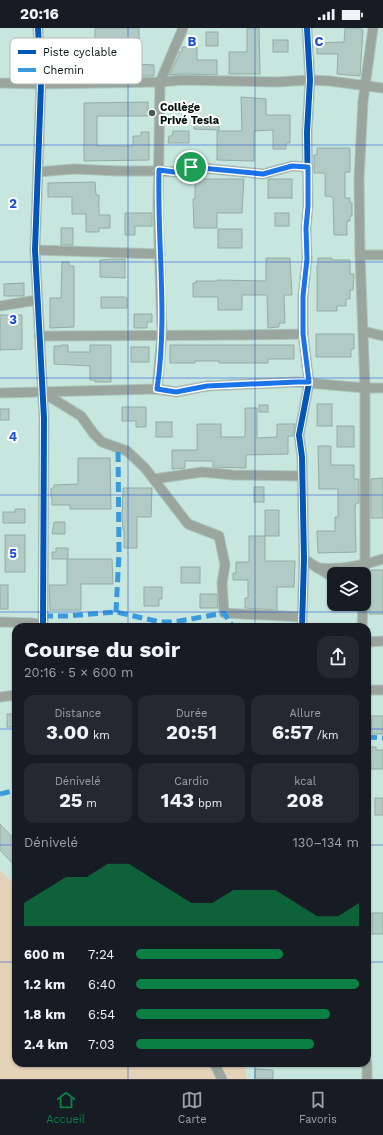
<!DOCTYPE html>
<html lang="fr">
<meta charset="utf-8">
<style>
:root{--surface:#171b24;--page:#242831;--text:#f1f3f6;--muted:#9ea1a6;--line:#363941;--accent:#0b8043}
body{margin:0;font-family:"Work Sans",sans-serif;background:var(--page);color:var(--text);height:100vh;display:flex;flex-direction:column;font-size:15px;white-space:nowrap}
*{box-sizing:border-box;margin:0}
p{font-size:13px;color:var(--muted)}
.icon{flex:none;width:22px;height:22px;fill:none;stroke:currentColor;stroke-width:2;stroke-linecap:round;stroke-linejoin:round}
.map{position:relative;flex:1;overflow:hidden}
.side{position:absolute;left:12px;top:595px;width:359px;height:444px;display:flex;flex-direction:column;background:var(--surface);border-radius:12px;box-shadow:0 1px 3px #0004}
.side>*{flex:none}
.fabs{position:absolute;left:327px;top:539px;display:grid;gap:8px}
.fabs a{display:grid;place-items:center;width:44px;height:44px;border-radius:8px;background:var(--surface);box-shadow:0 1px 3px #0004;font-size:20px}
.pin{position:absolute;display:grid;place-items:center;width:34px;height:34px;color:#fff;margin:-17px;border:2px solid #fff;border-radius:50%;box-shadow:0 1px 4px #0007}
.round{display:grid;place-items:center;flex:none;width:42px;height:42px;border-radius:12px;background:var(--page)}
.headline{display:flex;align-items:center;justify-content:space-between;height:68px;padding:0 12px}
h1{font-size:22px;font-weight:700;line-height:30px}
.metrics{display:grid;grid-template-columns:repeat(3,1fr);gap:6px;height:68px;padding:4px 12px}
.metrics div{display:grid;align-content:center;border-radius:10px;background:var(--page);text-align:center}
.metrics b{font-size:20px;font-weight:700}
.metrics small{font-size:11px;font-weight:400}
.metrics p{font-size:11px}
.chart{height:112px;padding:8px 12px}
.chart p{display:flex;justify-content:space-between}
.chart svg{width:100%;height:72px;margin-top:4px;fill:var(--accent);opacity:.7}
ul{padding:0 12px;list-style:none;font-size:13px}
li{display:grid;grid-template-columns:64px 48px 1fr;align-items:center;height:30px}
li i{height:10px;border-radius:5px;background:var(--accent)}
.status{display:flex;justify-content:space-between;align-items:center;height:28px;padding:0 20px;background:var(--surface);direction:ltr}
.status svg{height:11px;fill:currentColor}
.dock{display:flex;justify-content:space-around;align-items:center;height:56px;border-top:1px solid var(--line);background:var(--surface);font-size:11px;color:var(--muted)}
.dock a{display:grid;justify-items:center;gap:2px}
.dock .selected{color:var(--accent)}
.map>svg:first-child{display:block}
</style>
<div class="status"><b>20:16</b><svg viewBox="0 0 49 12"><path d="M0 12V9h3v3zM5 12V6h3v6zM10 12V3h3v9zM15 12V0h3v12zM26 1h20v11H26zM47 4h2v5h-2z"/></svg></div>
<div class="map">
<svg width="383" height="1051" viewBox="0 0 383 1051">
<rect width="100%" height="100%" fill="#c7e7de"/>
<polygon fill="#e3d2b8" points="0,842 16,858 16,1035 244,1035 247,1051 0,1051"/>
<g fill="#b1cac4" stroke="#93aca5">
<polygon points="95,0 139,0 139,13 108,13 108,48 80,48 80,14 95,14"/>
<polygon points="247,0 259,0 260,46 229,46 229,24 247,24"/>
<polygon points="345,0 361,0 361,2 363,2 360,48 337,46 338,26 317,26 317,15 344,14"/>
<rect x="206" y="4" width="12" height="14"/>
<rect x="273" y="12" width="15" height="12"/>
<polygon points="182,19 197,19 197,32 217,32 217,47 182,46 169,47 179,27 179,24 182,24"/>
<polygon points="137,36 154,37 154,48 137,48"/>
<polygon points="241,69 266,71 266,87 290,87 290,115 286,115 286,121 273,121 273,102 254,103 254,133 217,132 217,103 242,103"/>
<polygon points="148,74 148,88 97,88 97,118 133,118 133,108 141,108 141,104 149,104 149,132 84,133 84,75"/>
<polygon points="194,89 219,89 219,102 194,101"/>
<polygon points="173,103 189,103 189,115 168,115 169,108 172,108"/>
<polygon points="317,120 350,120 350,144 345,144 345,170 350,170 350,175 352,175 352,188 350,188 350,193 347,193 347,207 334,207 333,169 325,168 325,145 314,145 314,127 317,127"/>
<polygon points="195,151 244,151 242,185 217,185 217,200 194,200 193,171 195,171"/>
<rect x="268" y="151" width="24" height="19"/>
<polygon points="95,154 96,167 99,167 99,187 110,187 110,200 99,200 99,204 86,204 86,186 72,186 72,169 48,169 48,155"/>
<polygon points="125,185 152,185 152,198 135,198 135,207 125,207"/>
<rect x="275" y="185" width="14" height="13"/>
<rect x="61" y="200" width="12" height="17"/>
<rect x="218" y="201" width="24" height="19"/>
<polygon points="266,230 290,230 292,267 284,267 285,295 279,295 279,299 268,300 267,267 242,267 242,282 218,282 218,269 193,269 193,255 196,255 196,253 217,253 217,252 266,253"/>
<polygon points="318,230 332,230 332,232 350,232 350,246 354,246 353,262 350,262 350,271 346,271 346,278 337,278 337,283 317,283 317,238 318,238"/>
<polygon points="115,231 125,231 125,250 100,249 100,232"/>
<polygon points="62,234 69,234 69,238 74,238 74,299 50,300 50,270 61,270"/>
<polygon points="24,255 24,268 4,268 4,256"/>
<polygon points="101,269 125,269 127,270 127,280 101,280"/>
<polygon points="134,286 152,286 152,294 147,294 147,300 134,300"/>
<polygon points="0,287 22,287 22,321 0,322"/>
<polygon points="316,306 354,306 354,321 351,321 351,329 316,329"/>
<polygon points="61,317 68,317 68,324 90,324 90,317 111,317 111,354 95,354 95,352 90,352 90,338 54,336 54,318 61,318"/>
<polygon points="170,317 294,317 294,331 268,331 268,335 219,335 219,333 195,333 195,335 170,335"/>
<rect x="131" y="319" width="18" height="15"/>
<rect x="317" y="376" width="15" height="22"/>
<rect x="259" y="377" width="9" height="7"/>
<polygon points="122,379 146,379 146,399 136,399 136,393 122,393"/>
<polygon points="245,380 257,380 257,410 277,409 277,396 295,396 293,408 288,408 288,426 246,427 246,440 213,439 213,433 185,433 185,440 172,441 172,422 197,422 197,396 221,396 221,409 245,409"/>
<rect x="0" y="381" width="9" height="11"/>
<rect x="156" y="394" width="16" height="15"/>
<rect x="337" y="398" width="17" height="21"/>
<polygon points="318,418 331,418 331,437 354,437 354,451 359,451 359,475 356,475 355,482 356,524 318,525 317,503 335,503 335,489 338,489 338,461 319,461"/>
<polygon points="78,430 110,430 111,481 70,481 70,477 52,477 52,470 51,470 51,460 54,460 54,457 78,456"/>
<polygon points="383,450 383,490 371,490 371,451"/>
<rect x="254" y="459" width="10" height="15"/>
<polygon points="123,460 152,460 151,489 137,489 137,520 124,520 124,502 123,502 122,489"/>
<polygon points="15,481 25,481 25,495 3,495 3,484 15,484"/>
<polygon points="265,482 279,482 279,508 265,508 265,533 295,533 294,559 277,559 277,582 245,580 245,570 248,570 248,552 233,552 233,545 236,545 236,534 249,534 249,508 265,508"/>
<polygon points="54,494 65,494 65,506 52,506"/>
<rect x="5" y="507" width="20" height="37"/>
<polygon points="56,520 68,520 68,531 112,531 113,556 81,556 81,582 50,582 49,557 67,557 67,531 52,531 52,524 56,524"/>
<rect x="181" y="539" width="19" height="16"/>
<polygon points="371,542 383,542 383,586 369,586 369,556"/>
<rect x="0" y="557" width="8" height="24"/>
<polygon points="144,559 162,559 162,571 159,571 159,578 144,578"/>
<polygon points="200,566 217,566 218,580 200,580"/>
<rect x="7" y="686" width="9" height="13"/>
<polygon points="371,688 383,688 383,706 372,706"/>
<polygon points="368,719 376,719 376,722 383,722 383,741 371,741 371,734 368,734"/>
<rect x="375" y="770" width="8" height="17"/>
<polygon points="0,796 16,813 16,839 0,822"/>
<rect x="372" y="885" width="11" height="21"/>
<polygon points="255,1041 273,1042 273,1051 255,1051"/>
</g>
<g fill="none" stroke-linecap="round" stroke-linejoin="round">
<g stroke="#aac2bc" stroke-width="11">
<g id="street">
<polyline points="38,0 41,56 35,222 44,390 43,599"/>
<polyline points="0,55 41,56 160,54 182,52 277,54 310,52 330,53 383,60"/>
<polyline points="38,144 74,141 118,143 159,143 174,144 191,139 263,146 292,138 308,139"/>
<polyline points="35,222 160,226"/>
<polyline points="360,227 383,227"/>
<polyline points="0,278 37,272"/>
<polyline points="363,303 383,308"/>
<path d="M39 308C127 307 215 308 303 306"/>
<polyline points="157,361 162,306 158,179 160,54 183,0"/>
<polyline points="42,364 81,388 94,406 102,414 127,423 145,440 188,496 219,508 225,537 222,555 224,585 302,589"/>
<polyline points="0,365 157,361 176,364 207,358 297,354 365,360 383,360"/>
<polyline points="154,451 202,444 233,447 302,448"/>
<polyline points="304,531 334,550"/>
<path d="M317 540C340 542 361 538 383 531"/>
<polyline points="364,553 365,536 365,360 360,227 359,151 363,73 373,0"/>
<polyline points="0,594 33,595 43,597"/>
<polyline points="302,599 304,531 302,429 299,407 309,355 303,306 303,268 307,231 306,200 308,178 307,104 310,52 307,0"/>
<polyline points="362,599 363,576"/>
<polyline points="367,614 383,613"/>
<polyline points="367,662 383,662"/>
<polyline points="0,669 16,667"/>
<polyline points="214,1035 222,1051"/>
<polyline points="367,1035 367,1051"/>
</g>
</g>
<use href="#street" stroke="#9aa59d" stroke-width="9"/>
<g stroke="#399ade" stroke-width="5" stroke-dasharray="10 5" stroke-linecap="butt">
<polyline points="116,584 119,525 118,419"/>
<polyline points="43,588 67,588 116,584 160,594 174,594 224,585 233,599"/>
<polyline points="367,709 383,710"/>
<polyline points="0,766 16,762"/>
</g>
<g stroke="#fff" stroke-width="8">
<g id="cycleway">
<polyline points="38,0 41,56 35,222 44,390 43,599"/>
<polyline points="302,599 304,531 302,429 299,407 309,355 303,306 303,268 307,231 306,200 308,178 307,104 310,52 307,0"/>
</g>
</g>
<use href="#cycleway" stroke="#0057b8" stroke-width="6"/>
</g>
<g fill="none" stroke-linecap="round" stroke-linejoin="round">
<g stroke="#fff" stroke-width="8">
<path id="route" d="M292 138 308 139V178L306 200 307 231 303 268V306L309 354H297L207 358 176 364 157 361C168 289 157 215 159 142L174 144 191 139 263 146Z"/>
</g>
<use href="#route" stroke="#1a73e8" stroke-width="5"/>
</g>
<path fill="none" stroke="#1d4ed8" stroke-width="1" stroke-opacity="0.55" d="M128 0V599M255 0V599M0 117H383M0 234H383M0 350H383M0 467H383M0 584H383M0 701H16M367 701H383M0 817H16M367 817H383M0 934H16M367 934H383M128 1035V1051M255 1035V1051"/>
<circle fill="#465c56" stroke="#fff" stroke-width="1.5" cx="152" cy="85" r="4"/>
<g text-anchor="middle" stroke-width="4" stroke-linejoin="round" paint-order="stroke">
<g font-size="11" font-weight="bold" fill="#00110c" stroke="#fff" text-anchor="start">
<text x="160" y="83">Collège<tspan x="160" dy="13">Privé Tesla</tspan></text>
</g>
</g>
<rect x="10" y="10" width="132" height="46" rx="6" fill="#fff" stroke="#b2b8b6" stroke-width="1"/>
<rect x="18" y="22" width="18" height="4" fill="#0057b8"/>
<rect x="18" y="40" width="18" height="4" fill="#399ade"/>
<g font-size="11" fill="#00110c">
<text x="43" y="28">Piste cyclable</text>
<text x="43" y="46">Chemin</text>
</g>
<g font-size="13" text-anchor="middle" font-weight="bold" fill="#1d4ed8" stroke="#fff" stroke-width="4" stroke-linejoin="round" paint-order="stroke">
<text x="192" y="18">B</text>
<text x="319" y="18">C</text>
<text x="13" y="180">2</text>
<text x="13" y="296">3</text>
<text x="13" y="413">4</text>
<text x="13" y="530">5</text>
</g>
</svg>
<div class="fabs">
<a><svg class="icon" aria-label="layers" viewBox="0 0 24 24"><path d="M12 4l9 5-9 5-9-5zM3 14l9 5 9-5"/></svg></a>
</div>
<div class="pin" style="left:191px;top:139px;background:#1e9e55"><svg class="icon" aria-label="arrive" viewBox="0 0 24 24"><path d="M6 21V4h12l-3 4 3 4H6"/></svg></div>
<section class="side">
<div class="headline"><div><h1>Course du soir</h1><p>20:16 · 5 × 600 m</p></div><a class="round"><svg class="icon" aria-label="share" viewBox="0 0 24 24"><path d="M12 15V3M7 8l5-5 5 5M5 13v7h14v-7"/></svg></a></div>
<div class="metrics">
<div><p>Distance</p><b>3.00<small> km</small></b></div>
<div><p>Durée</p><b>20:51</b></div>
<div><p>Allure</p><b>6:57<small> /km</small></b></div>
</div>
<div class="metrics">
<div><p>Dénivelé</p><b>25<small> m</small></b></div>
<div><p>Cardio</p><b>143<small> bpm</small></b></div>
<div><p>kcal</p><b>208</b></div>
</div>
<div class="chart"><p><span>Dénivelé</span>130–134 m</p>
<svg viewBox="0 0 160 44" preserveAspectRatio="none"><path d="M0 44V30L10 22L20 14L30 14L40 6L50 6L60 14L70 22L80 30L90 30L100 22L110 22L120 22L130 30L140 38L150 38L160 30V44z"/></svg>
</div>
<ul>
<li><b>600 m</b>7:24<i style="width:66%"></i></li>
<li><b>1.2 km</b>6:40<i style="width:100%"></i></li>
<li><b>1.8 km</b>6:54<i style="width:87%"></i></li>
<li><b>2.4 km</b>7:03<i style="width:80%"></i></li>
</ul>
</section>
</div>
<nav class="dock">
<a class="selected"><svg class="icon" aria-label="home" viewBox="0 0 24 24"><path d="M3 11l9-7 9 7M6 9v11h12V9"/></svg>Accueil</a>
<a><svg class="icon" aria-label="map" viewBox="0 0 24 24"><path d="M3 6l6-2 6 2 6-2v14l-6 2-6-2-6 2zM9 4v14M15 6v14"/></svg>Carte</a>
<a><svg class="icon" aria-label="saved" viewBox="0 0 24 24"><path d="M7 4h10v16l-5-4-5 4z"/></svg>Favoris</a>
</nav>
